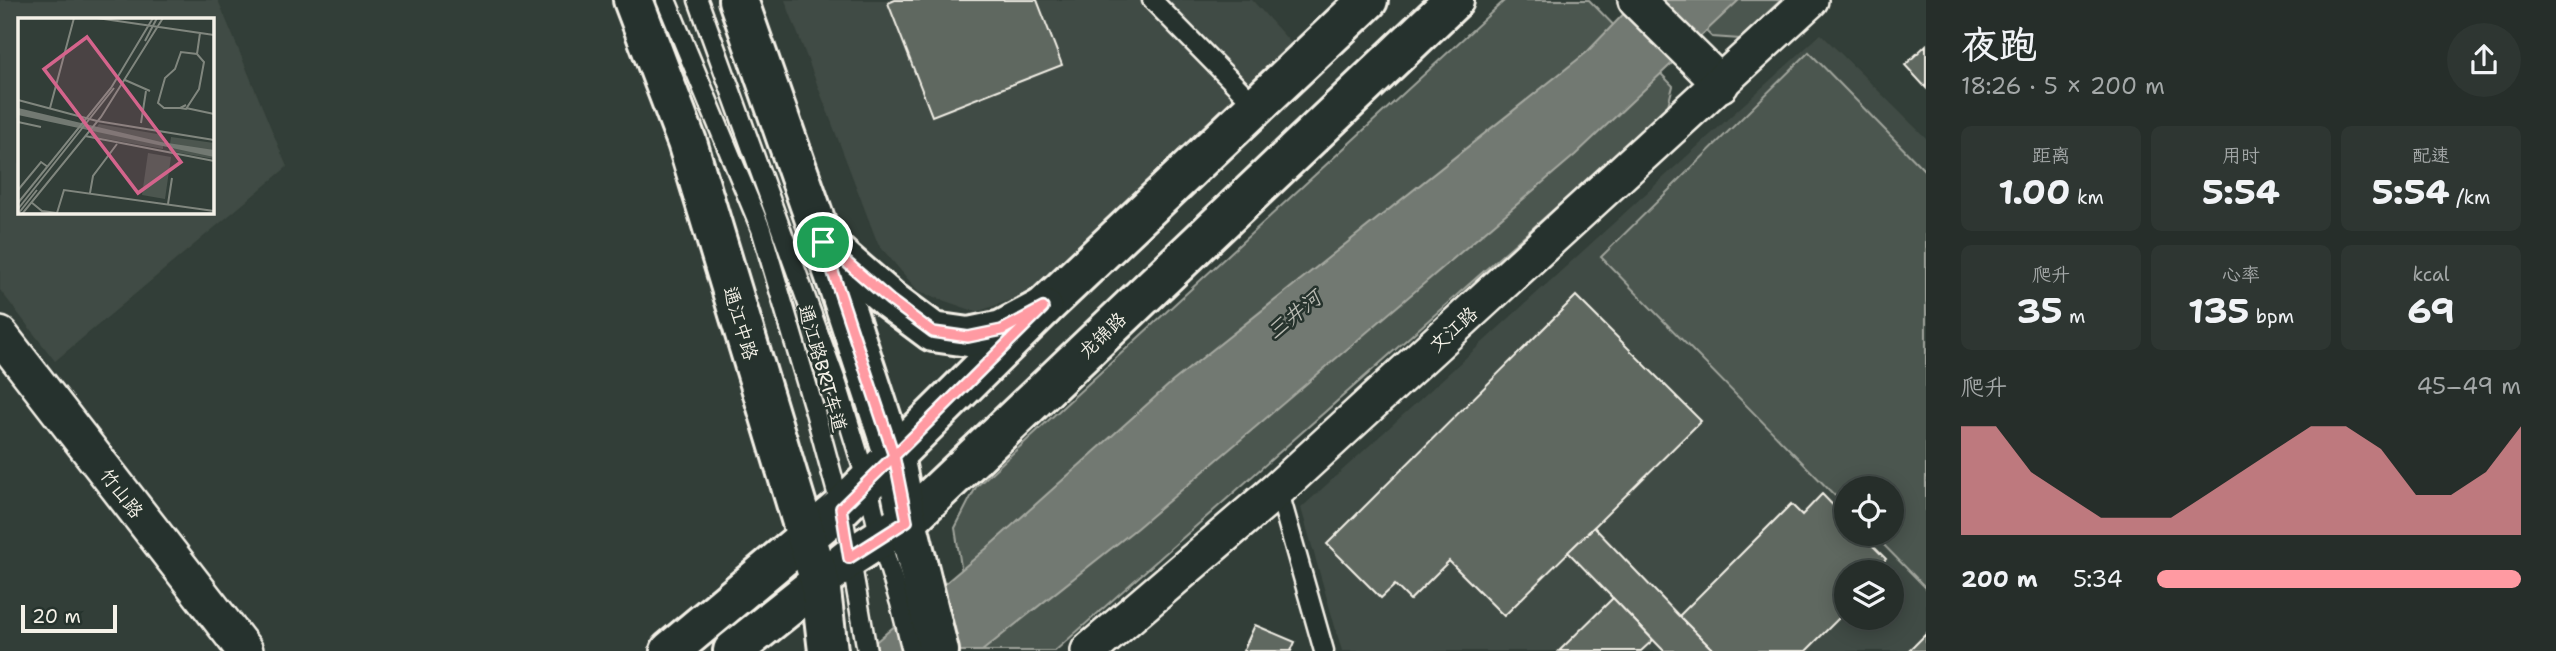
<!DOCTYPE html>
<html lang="zh">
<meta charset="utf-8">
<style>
:root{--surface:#262e2a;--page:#2e3632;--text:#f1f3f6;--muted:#a4a8a8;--line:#424a47;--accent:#ff9aa2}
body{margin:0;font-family:"Shantell Sans","LXGW WenKai TC",sans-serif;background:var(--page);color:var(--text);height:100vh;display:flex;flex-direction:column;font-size:26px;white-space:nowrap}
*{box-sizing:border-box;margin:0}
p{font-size:23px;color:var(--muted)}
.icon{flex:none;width:38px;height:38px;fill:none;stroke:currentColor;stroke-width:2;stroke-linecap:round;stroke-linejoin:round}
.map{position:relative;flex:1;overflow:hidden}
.drawer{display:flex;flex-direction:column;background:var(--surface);width:630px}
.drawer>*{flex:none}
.controls{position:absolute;left:1834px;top:476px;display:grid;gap:14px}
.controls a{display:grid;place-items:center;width:70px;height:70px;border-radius:50%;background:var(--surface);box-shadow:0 4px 18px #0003,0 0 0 2px var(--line);font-size:35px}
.scale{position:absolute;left:21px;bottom:18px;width:96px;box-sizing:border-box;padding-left:7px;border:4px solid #f4f1e8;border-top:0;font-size:19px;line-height:24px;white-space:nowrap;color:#f4f1e8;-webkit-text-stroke:5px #26332d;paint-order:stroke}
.pin{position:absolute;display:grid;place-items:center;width:60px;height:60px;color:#fff;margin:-30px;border:4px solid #fff;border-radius:50%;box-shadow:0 2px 7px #0007}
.round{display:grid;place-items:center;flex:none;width:74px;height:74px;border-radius:37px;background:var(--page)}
.head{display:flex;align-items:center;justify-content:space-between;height:119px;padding:0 35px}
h1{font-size:38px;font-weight:700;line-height:52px}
.metrics{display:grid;grid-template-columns:repeat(3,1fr);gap:10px;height:119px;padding:7px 35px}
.metrics div{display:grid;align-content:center;border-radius:10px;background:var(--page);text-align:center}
.metrics b{font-size:35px;font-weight:700}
.metrics small{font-size:19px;font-weight:400}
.metrics p{font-size:19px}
.chart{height:196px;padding:14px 35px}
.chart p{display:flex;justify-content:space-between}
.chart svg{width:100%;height:126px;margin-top:7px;fill:var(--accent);opacity:.7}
ul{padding:0 35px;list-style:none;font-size:23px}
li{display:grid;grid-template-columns:112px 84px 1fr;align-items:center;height:52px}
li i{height:18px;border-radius:9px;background:var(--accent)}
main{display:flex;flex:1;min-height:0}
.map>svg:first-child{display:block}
</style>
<main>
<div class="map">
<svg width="1926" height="651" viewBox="0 0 1926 651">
<rect width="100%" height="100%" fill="#323e38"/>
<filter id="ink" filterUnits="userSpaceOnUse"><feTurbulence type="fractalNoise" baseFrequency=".0143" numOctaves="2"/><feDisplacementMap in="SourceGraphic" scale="14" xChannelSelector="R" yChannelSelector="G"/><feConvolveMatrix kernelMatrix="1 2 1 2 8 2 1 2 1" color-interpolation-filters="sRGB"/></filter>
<g filter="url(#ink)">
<g fill="#404b44" fill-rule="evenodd">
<path d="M0 0H218L287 167 55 361 0 290ZM212 19V212H19V19Z"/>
<polygon points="785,0 1252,0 1291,43 1043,288 977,312 919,292 878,244"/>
<path d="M1821 34 1926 138V651H1342L1301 508ZM1846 488H1892V534H1846ZM1846 572H1892V618H1846Z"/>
</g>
<g fill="#4c564f" stroke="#a0a49c" stroke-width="2">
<polygon points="1505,0 1589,0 1673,86 1667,109 1055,651 974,651 955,528 976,487"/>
<polygon points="1674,0 1781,0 1740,39 1712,37"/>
<polygon points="1809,52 1926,172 1926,588 1873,534 1892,534 1892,488 1846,488 1846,507 1601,257"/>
</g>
<polygon fill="#727972" stroke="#a6a9a1" stroke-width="2" points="1637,0 1739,0 1575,155 1137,528 982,651 865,651 987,548 1172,382 1587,52"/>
<g fill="#5f6861" stroke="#f4f1e8" stroke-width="2">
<polygon points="895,0 1037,0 1062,65 932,116 888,3"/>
<polygon points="1926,45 1926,88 1905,65"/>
<polygon points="1576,296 1701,421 1504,616 1449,561 1410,600 1395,585 1381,598 1327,544"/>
<polygon points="1822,494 1846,519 1846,534 1861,534 1886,559 1873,572 1846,572 1846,611 1806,651 1714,651 1679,616 1791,504 1802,515"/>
<polygon points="1594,527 1679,616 1714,651 1664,651 1568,552"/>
<polygon points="1613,598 1653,640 1641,651 1559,651"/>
<polygon points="1255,625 1295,642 1291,651 1243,651"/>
<polygon points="1926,634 1926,651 1909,651"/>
</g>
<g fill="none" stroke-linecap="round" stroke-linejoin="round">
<g stroke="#f4f1e8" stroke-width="23">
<g id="lane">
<polyline points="666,0 761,229 815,412 843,515 867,651"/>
<polyline points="698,0 837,384 867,482 880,538 900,603 912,651"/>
<polyline points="1152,0 1256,106"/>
<polyline points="1278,489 1324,651"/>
</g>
</g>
<g stroke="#f4f1e8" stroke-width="40">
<g id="street">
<polyline points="1636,0 1721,84"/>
<polyline points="0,335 245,651"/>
<polyline points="1089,651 1278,489 1810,0"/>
</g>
</g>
<g stroke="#f4f1e8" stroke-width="44">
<g id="secondary">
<polyline points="670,651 841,508 1043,308 1368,0"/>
<polyline points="733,651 849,558 907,521 1454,0"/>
</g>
</g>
<g stroke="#f4f1e8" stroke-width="44">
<g id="primary">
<polyline points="633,0 687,142 820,582 828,651"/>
<polyline points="738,0 841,294 894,456 907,521 939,651"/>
<polyline points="824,243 890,300 933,332 968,337 1002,330 1043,308"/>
</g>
</g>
<use href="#lane" stroke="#26332d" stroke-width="18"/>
<use href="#street" stroke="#26332d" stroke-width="35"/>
<use href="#secondary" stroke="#26332d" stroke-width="38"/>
<use href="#primary" stroke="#26332d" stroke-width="38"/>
</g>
</g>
<g fill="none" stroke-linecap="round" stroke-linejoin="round" filter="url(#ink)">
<g stroke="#fff" stroke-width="14">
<polyline id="route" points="823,242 894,456 841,508 849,558 907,521 894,456 1043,308 1002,330 968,337 933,332 890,300 823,242"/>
</g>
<use href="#route" stroke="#ff9aa2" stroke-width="9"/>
</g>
<g text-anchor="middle" stroke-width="5" stroke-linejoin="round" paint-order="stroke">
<g font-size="19" fill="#f4f1e8" stroke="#26332d">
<text transform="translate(741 323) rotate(73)" y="7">通江中路</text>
<text transform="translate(1453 329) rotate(-42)" y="7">文江路</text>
<text transform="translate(1102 335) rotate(-44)" y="7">龙锦路</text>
<text transform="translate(823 368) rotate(74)" y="7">通江路BRT车道</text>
<text transform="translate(122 493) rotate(52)" y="7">竹山路</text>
</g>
<g font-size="21" font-style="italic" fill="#babbb3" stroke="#26332d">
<text transform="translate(1294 315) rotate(-39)" y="7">三井河</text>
</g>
</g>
<g transform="translate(18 18)">
<rect width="196" height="196" fill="#323e38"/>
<path d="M81 106 145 117V131L72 118ZM153 119 196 125V141L151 133ZM130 135 153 139 147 181 124 177Z" fill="#4c564f"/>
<path d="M0 90 143 124 196 132V139L0 97Z" fill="#727972"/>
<path fill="none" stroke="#80867e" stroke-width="2" d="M79 0 196 17M127 23 139 0M179 36 182 15M107 62 132 73M0 82 79 103 196 122M32 90 56 0M162 90H146L140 85 147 60 157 51 163 34 179 36 186 44 181 71 168 91 162 90 168 87M168 90 196 96M0 104 23 109M123 105 128 73M67 118 196 143M0 172 23 144 30 149M72 175 75 158 99 126M13 184 24 193 39 195 46 172 196 193M0 185 93 70 135 0M150 186 154 160M0 191 96 70M0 196 19 172M4 196 83 99 145 0"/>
<path fill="#d4648c" fill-opacity="0.15" stroke="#d4648c" stroke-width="3.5" d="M69 19 163 144 120 175 26 51Z"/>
<rect width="196" height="196" fill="none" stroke="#f4f1e8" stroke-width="3.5"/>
</g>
</svg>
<div class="controls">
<a><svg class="icon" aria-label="locate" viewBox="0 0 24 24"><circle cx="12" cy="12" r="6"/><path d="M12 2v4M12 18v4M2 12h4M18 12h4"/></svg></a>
<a><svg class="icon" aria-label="layers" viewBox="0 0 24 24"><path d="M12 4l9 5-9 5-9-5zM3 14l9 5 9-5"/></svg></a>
</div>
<div class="scale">20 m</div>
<div class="pin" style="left:823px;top:242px;background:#1e9e55"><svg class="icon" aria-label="arrive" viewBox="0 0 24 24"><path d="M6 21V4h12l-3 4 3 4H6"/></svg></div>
</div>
<section class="drawer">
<div class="head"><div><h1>夜跑</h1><p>18:26 · 5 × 200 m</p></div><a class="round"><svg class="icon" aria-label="share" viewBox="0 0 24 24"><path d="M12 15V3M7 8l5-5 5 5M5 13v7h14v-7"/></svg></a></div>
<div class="metrics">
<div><p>距离</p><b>1.00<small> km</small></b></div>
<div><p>用时</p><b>5:54</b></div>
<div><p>配速</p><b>5:54<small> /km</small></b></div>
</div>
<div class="metrics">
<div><p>爬升</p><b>35<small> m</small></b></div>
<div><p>心率</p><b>135<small> bpm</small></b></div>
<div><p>kcal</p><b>69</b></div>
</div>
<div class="chart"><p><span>爬升</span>45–49 m</p>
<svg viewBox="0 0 160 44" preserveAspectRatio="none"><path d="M0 44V6L10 6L20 22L30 30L40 38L50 38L60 38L70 30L80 22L90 14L100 6L110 6L120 14L130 30L140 30L150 22L160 6V44z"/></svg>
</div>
<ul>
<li><b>200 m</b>5:34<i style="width:100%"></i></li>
</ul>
</section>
</main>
